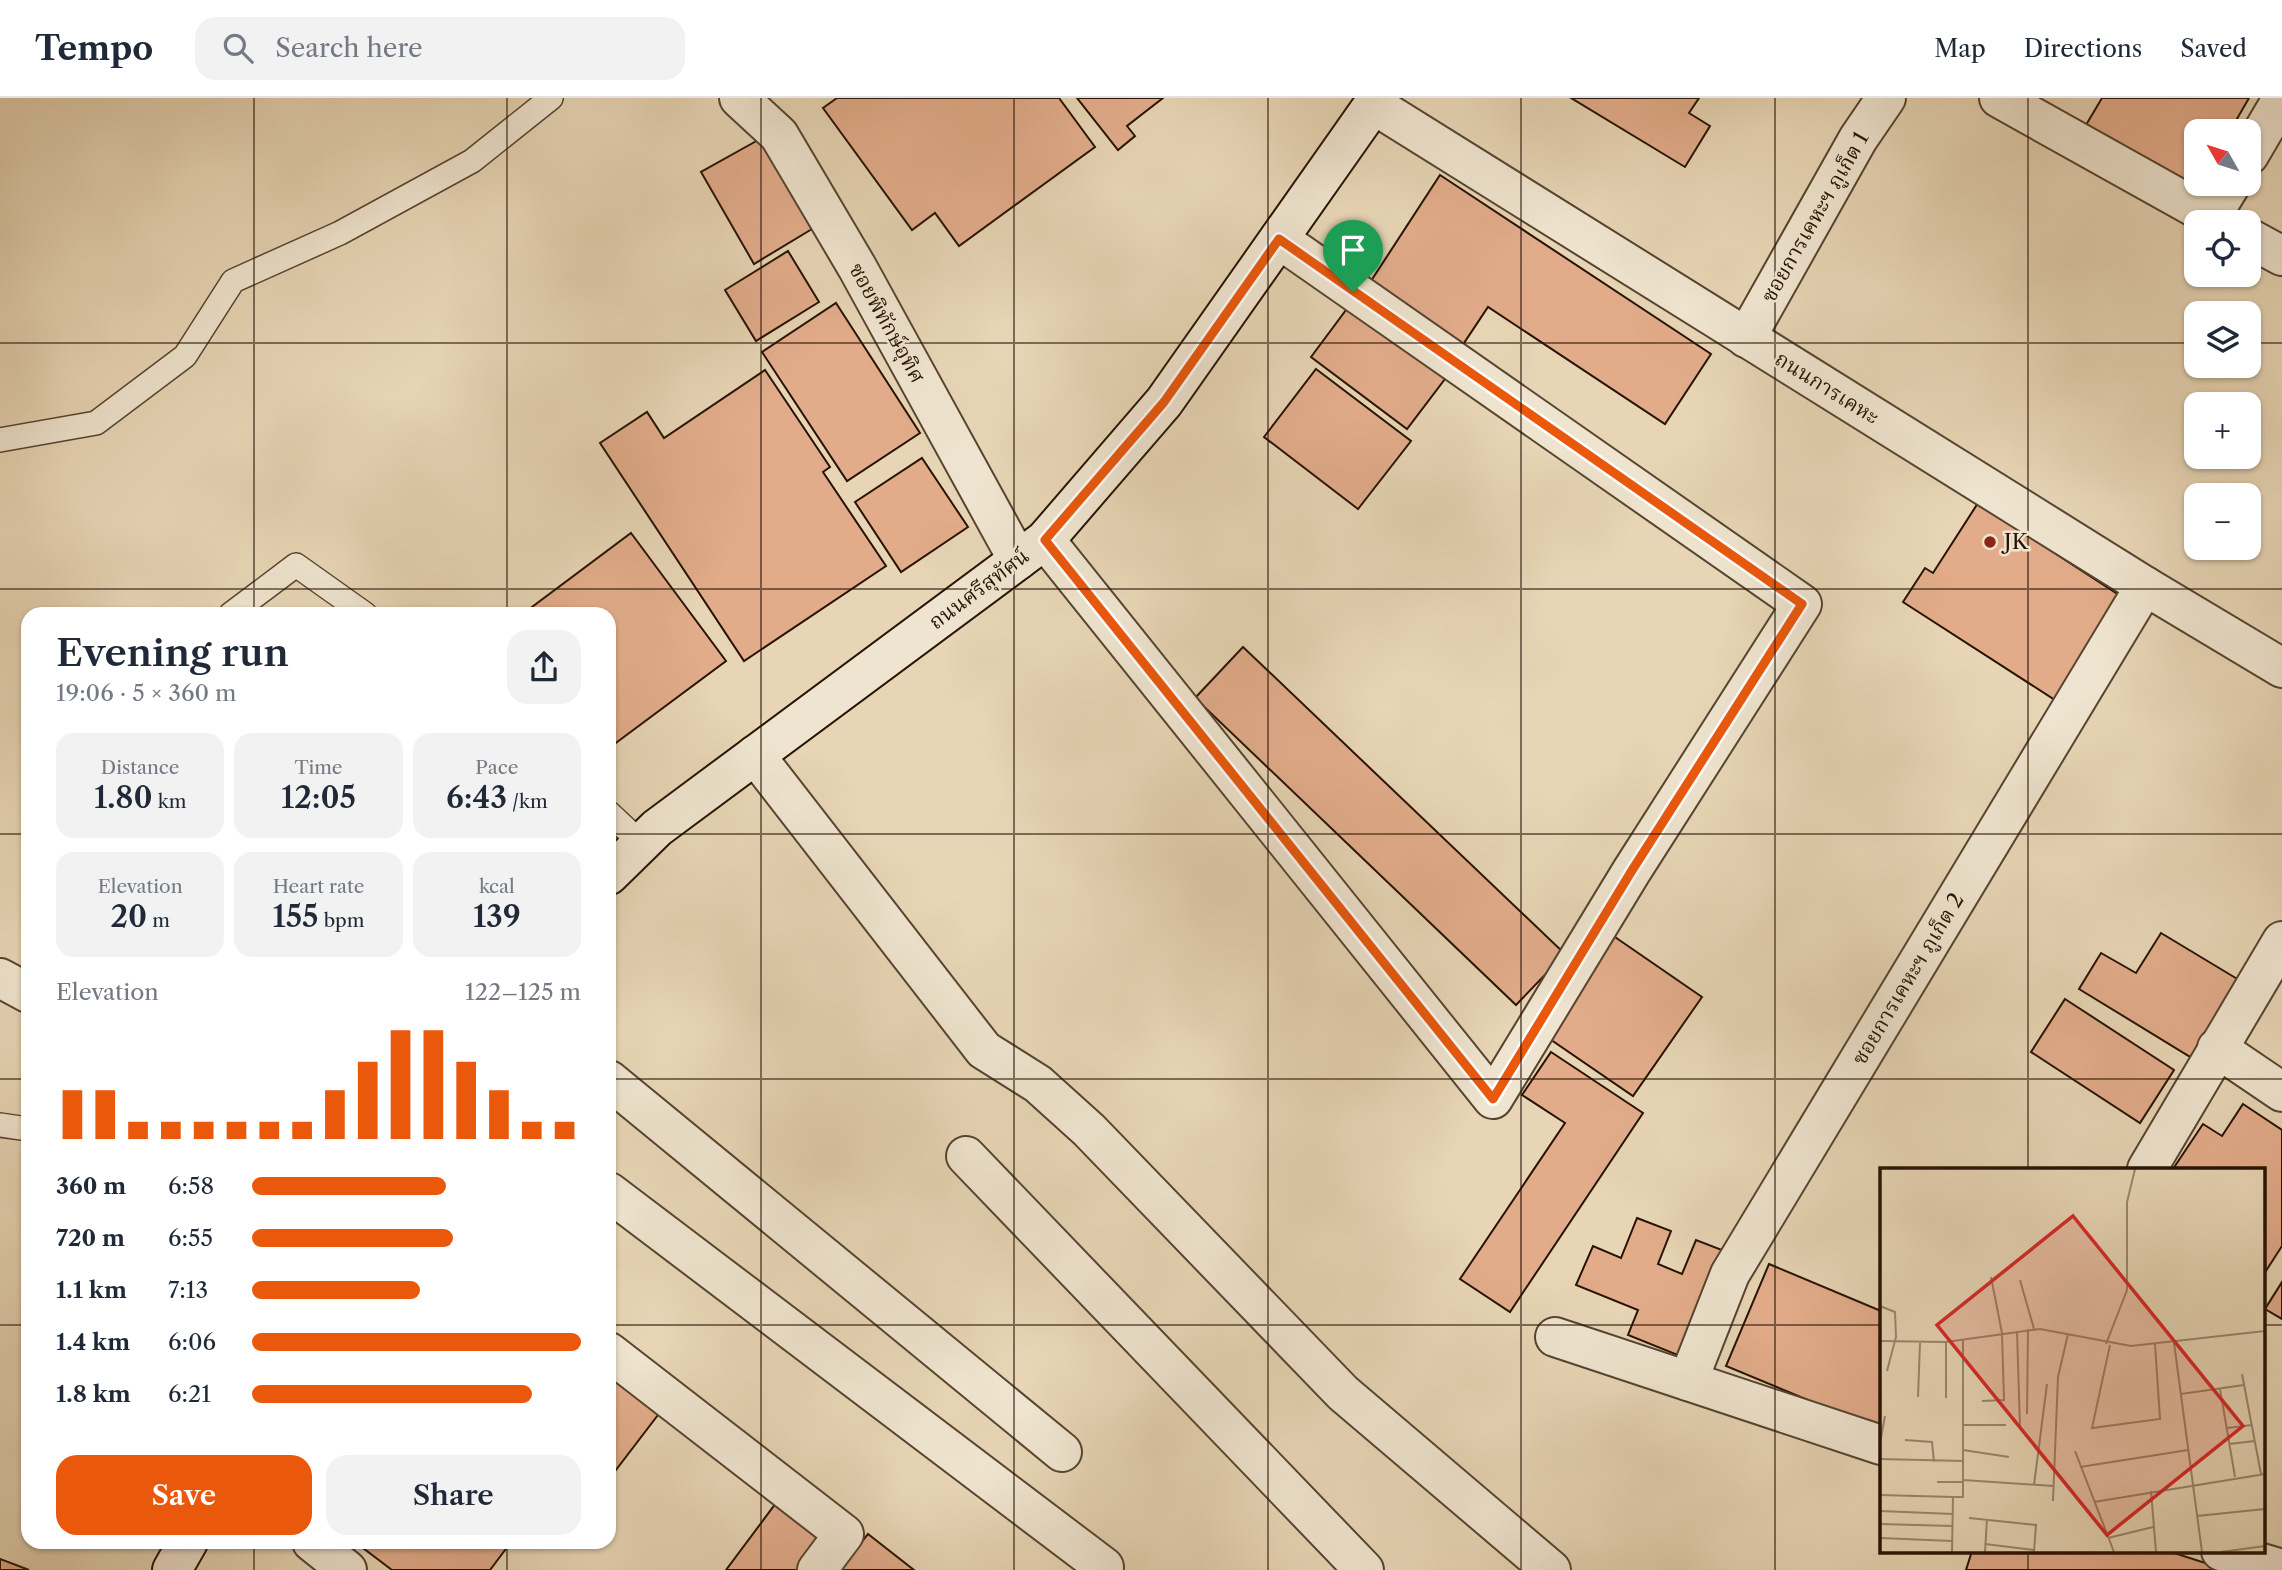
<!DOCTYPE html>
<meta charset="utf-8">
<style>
:root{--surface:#fff;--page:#f2f2f3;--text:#1f2937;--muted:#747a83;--line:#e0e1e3;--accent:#ea580c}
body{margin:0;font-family:"Libre Caslon Text","Noto Serif Thai",serif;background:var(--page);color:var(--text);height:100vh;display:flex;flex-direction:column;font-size:26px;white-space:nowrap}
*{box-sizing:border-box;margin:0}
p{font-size:23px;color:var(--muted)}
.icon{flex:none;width:38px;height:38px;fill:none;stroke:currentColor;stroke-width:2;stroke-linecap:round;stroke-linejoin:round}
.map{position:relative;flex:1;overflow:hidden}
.panel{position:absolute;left:21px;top:509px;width:595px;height:942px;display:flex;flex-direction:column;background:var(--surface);border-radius:21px;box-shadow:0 2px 5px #0004}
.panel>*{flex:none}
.needle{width:46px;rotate:309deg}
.fabs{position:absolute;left:2184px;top:21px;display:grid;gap:14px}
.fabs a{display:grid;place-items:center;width:77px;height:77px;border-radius:14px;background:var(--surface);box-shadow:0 2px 5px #0004;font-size:35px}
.pin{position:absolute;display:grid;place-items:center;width:60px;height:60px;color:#fff;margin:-72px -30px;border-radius:50% 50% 50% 0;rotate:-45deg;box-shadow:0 0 7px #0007}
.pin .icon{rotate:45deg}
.round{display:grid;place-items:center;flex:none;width:74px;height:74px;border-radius:21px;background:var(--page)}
.head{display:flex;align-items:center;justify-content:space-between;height:119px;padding:0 35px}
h1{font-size:38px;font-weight:600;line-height:52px}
.metrics{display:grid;grid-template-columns:repeat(3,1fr);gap:10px;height:119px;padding:7px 35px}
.metrics div{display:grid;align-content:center;border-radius:18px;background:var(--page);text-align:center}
.metrics b{font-size:30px;font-weight:600}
.metrics small{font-size:19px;font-weight:400}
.metrics p{font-size:19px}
.chart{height:196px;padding:14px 35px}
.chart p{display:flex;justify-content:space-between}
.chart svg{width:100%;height:126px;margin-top:7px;stroke:var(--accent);stroke-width:6}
.action{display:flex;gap:14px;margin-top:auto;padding:14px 35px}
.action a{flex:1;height:80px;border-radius:21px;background:var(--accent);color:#fff;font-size:28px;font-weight:600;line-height:80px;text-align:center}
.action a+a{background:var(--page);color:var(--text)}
ul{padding:0 35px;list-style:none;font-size:23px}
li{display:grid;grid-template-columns:112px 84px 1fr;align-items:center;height:52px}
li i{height:18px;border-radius:9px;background:var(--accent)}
header{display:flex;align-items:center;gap:42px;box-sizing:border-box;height:98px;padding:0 35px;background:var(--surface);border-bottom:2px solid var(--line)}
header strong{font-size:33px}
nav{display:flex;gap:38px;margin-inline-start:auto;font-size:24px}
.search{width:490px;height:63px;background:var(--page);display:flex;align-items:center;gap:18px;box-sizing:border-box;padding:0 24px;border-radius:21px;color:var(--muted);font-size:26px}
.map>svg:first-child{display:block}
</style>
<header>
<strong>Tempo</strong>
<div class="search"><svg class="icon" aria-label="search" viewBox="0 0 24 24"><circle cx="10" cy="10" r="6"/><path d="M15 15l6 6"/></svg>Search here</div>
<nav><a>Map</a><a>Directions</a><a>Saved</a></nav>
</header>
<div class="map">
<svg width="2282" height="1472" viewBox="0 0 2282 1472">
<rect width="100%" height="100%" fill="#e7d5b5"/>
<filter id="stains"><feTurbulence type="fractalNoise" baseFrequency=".00286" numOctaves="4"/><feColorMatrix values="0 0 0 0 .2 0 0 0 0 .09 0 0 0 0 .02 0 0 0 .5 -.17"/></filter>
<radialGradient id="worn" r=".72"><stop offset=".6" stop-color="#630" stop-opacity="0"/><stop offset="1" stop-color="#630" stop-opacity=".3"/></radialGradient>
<g fill="#e2ac8b" stroke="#271304" stroke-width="2">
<polygon points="837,0 1059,0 1095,49 959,148 935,115 912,132 823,10"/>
<polygon points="1077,0 1163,0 1127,28 1135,38 1118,52"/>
<polygon points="1571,0 1699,0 1689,15 1710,28 1685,69"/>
<polygon points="2102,0 2249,0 2230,33 2196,33 2196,86 2199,86 2196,91 2086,27"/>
<polygon points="760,41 812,131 754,166 701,74"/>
<polygon points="1440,77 1711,256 1665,326 1488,209 1462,248 1369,186"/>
<polygon points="788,153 819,204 756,243 725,192"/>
<polygon points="1352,204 1448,277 1407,331 1311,259"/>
<polygon points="836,205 920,335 847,383 762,254"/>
<polygon points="1316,271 1411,343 1358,411 1264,339"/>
<polygon points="765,272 830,369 823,374 886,468 744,563 600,345 647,314 664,340"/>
<polygon points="922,360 968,429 901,474 855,404"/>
<polygon points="1978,405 2122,499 2055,602 1903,504 1925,470 1933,475"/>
<polygon points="631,435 726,563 609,650 609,516 537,516 532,509"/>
<polygon points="1243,549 1565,856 1516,907 1195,600"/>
<polygon points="2161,835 2239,882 2192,960 2079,891 2101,855 2136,875"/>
<polygon points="1612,837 1702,899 1633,998 1544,937"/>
<polygon points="2065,901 2174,972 2140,1025 2031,954"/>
<polygon points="1551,954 1643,1015 1510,1214 1460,1181 1565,1025 1522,997"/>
<polygon points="2243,1006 2282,1032 2282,1148 2264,1176 2263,1071 2173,1071 2203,1026 2222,1038"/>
<polygon points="1637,1120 1671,1133 1658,1166 1682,1176 1696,1142 1722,1152 1680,1258 1628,1237 1638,1212 1576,1187 1593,1148 1621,1160"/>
<polygon points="1769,1166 1881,1213 1881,1329 1858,1319 1856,1322 1726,1268"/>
<polygon points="2282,1184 2282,1221 2265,1211"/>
<polygon points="618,1280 661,1313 609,1381 609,1293"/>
<polygon points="779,1401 828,1438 802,1472 726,1472"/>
<polygon points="868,1436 914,1472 840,1472"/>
<polygon points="355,1444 511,1444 490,1472 392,1472"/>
<polygon points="1972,1453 2168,1453 2227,1472 1966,1472"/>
<polygon points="0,1461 29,1472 0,1472"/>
</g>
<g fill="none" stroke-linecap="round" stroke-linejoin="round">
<g stroke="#574430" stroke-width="26">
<g id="lane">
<polyline points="0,342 96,325 185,258 233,183 340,135 472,63 551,0"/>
<polyline points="231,516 296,467 365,516"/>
<polyline points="609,715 641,745"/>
<polyline points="0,1027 28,1031"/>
</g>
</g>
<g stroke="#574430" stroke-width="42">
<g id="street">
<polyline points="739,0 779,37 857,169 1018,462"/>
<polyline points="1999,0 2221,124"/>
<polyline points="1374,7 2145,488 2282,570"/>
<polyline points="2249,57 2282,1"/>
<polyline points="2211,119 2231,86"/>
<polyline points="2249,140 2282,158"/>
<polyline points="1746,240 1858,41 1886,0"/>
<polyline points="1045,442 1493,1001 1631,774 1802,506 1279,141"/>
<polyline points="755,657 984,952 1038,986 1089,1032 1343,1295 1551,1472"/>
<polyline points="0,880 28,895"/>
<polyline points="2217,950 2282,994"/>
<polyline points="609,982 1062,1354"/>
<polyline points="966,1058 1364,1472"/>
<polyline points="2147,1071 2282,843"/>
<polyline points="609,1094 1104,1469"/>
<polyline points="1555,1239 1881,1347"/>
<polyline points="609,1254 844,1436 817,1472"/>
<polyline points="1688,1283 1730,1176 2145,488"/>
<polyline points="312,1444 347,1472"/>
<polyline points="2221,1453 2282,1471"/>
</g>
</g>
<g stroke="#271304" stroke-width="42">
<g id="secondary">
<polyline points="609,777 657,730 1045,442 1164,304 1378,0"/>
<polyline points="172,1472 188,1444"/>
</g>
</g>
<use href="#lane" stroke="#efe4cf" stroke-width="23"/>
<use href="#street" stroke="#efe4cf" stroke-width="38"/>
<use href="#secondary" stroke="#efe4cf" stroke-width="38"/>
</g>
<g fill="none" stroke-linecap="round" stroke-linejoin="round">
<g stroke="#fff" stroke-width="14">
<polygon id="route" points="1279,141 1802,506 1631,774 1493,1001 1045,442 1164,304"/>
</g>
<use href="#route" stroke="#ea580c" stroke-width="9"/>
</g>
<path fill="none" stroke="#271304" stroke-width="2" stroke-opacity="0.55" d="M254 0V516M507 0V516M761 0V1472M1014 0V1472M1268 0V1472M1521 0V1472M1775 0V1472M2028 0V1071M0 245H2196M2249 245H2282M0 491H2282M0 736H28M609 736H2282M0 981H28M609 981H2282M0 1227H28M609 1227H1881M2263 1227H2282M254 1444V1472M507 1444V1472M2028 1453V1472"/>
<circle fill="#8f2418" stroke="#efe4cf" stroke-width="2.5" cx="1990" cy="444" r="7"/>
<g text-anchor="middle" stroke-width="5" stroke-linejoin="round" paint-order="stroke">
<g font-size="21" fill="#271304" stroke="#efe4cf">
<text transform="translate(1815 119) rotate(-60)" y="7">ซอยการเคหะฯ ภูเก็ต 1</text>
<text transform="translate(887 225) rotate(61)" y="7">ซอยพิทักษ์อุทิศ</text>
<text transform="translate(1827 290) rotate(32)" y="7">ถนนการเคหะ</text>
<text transform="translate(979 491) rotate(-37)" y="7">ถนนศรีสุทัศน์</text>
<text transform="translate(1908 881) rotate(-59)" y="7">ซอยการเคหะฯ ภูเก็ต 2</text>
</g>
<g font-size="21" fill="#271304" stroke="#efe4cf" text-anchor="start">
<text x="2004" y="451">JK</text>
</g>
</g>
<g transform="translate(1880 1070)">
<rect width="385" height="385" fill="#e7d5b5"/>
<path fill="none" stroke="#9a876e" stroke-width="2" d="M140 112 154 161M0 138 15 144 16 169 7 203M137 163 140 259M0 173 66 174 160 161 251 178 385 163M66 174V230M294 175 322 384M226 176 247 122V34L255 1M230 177 212 260 280 251 275 176M362 206 381 306M340 221 355 309M301 226 364 217M38 229 40 175M102 233 124 232 122 165 111 109M147 246 148 161M83 257H126M347 260 372 257M25 272 52 274 54 294M0 275 5 248M349 276 375 273M83 282 129 289M195 283 234 384M0 291 83 293M200 299 308 282M83 312 173 318M57 314H83M154 317 167 216M271 323 276 384M0 327 73 329M173 333 178 209 188 166M214 334 385 306M0 343 73 346M317 348 385 341M89 350 156 357 154 384M0 356 73 358M0 370 72 373M228 370 273 359M105 376 154 382M72 384 73 329H83V171M105 384 107 351M341 384 385 378"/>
<path fill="#d62828" fill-opacity="0.15" stroke="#d62828" stroke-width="3.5" d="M193 48 363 258 227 367 57 157Z"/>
<rect width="385" height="385" fill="none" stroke="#271304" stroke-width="3.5"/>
</g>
<rect width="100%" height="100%" filter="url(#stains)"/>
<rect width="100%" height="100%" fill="url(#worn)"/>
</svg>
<div class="fabs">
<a><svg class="needle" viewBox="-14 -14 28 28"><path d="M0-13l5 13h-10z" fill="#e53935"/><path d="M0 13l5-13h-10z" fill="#747a83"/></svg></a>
<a><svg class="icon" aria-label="locate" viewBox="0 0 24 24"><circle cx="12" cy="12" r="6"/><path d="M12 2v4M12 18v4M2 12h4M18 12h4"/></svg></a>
<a><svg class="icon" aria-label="layers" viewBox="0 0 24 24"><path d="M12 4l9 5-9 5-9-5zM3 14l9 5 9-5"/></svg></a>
<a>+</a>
<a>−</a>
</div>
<div class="pin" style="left:1353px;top:194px;background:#1e9e55"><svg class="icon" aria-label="arrive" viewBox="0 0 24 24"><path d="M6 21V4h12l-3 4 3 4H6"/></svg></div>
<section class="panel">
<div class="head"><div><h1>Evening run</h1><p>19:06 · 5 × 360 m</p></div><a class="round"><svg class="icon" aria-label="share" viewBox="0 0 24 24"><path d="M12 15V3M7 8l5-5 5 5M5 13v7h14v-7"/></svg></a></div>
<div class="metrics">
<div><p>Distance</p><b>1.80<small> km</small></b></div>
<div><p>Time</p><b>12:05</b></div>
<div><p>Pace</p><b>6:43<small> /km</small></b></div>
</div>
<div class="metrics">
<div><p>Elevation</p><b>20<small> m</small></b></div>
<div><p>Heart rate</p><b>155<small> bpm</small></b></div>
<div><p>kcal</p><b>139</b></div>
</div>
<div class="chart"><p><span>Elevation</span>122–125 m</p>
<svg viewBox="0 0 160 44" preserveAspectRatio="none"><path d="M5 44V27M15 44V27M25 44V38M35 44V38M45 44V38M55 44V38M65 44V38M75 44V38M85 44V27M95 44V17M105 44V6M115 44V6M125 44V17M135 44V27M145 44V38M155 44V38"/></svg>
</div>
<ul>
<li><b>360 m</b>6:58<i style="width:59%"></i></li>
<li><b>720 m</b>6:55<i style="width:61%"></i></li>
<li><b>1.1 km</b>7:13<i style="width:51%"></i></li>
<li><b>1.4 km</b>6:06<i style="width:100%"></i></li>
<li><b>1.8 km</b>6:21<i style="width:85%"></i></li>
</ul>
<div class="action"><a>Save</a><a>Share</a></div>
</section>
</div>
